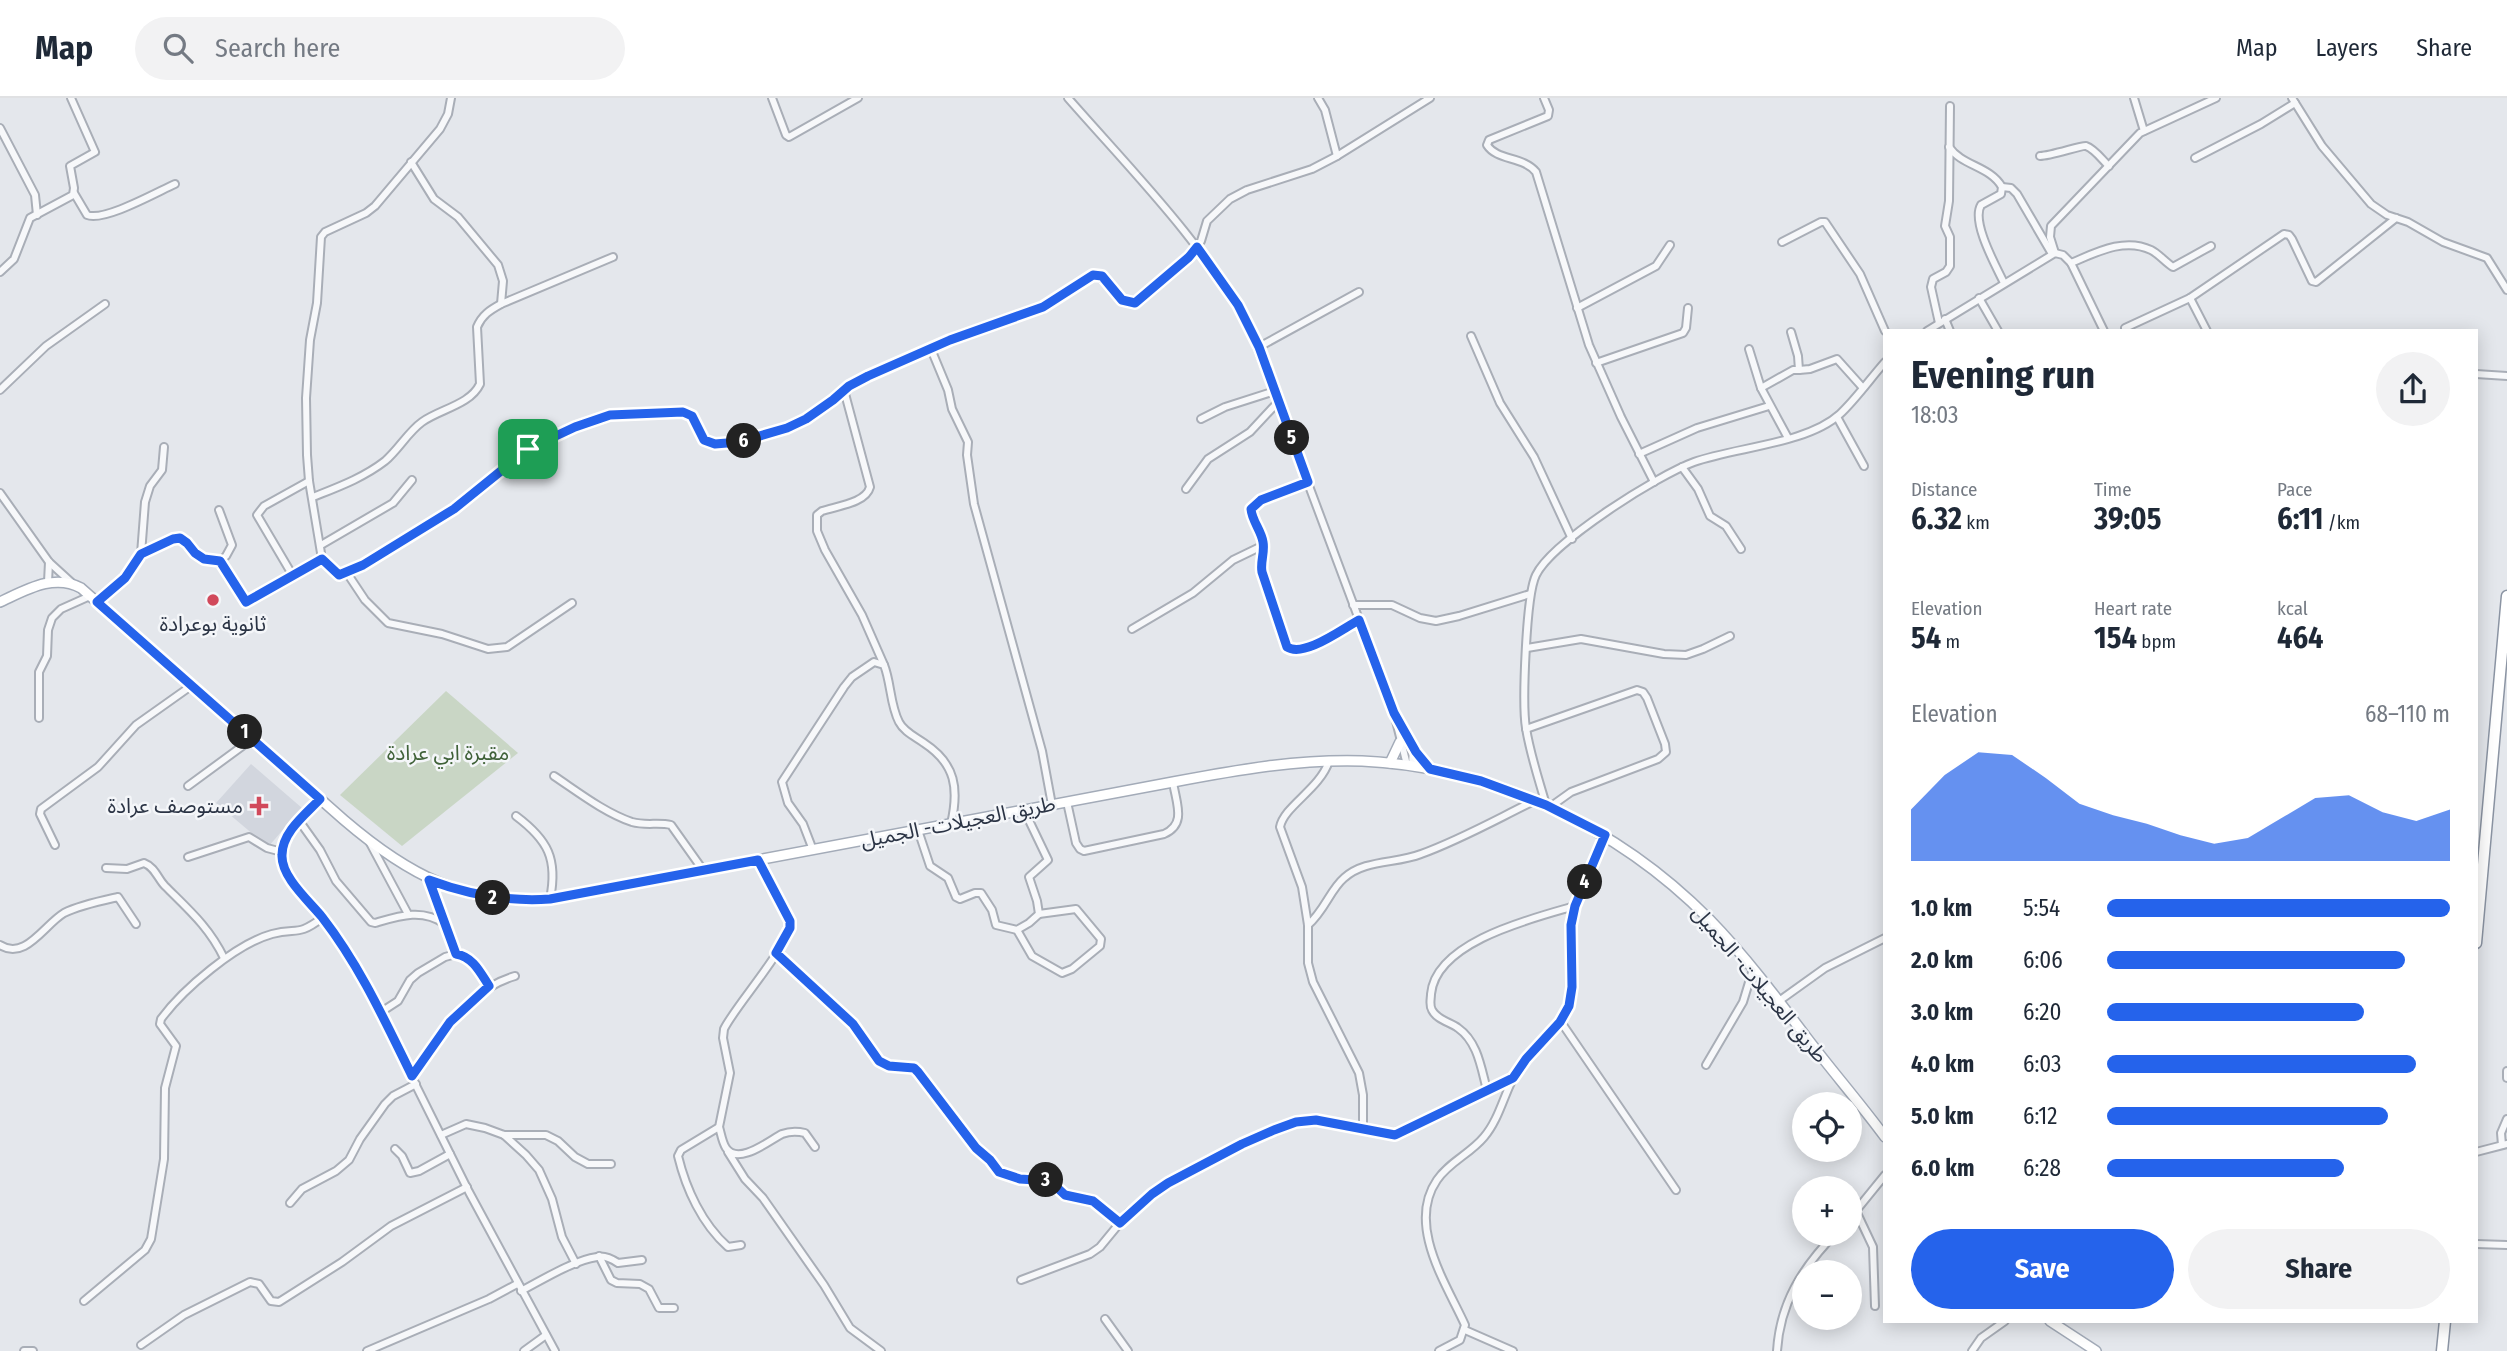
<!DOCTYPE html>
<meta charset="utf-8">
<style>
:root{--surface:#fff;--page:#f2f2f3;--text:#1f2937;--muted:#747a83;--line:#e0e1e3;--accent:#2563eb}
body{margin:0;font-family:"Fira Sans Condensed","Noto Sans Arabic",sans-serif;background:var(--page);color:var(--text);height:100vh;display:flex;flex-direction:column;font-size:26px;white-space:nowrap}
*{box-sizing:border-box;margin:0}
p{font-size:23px;color:var(--muted)}
.icon{flex:none;width:38px;height:38px;fill:none;stroke:currentColor;stroke-width:2;stroke-linecap:round;stroke-linejoin:round}
.map{position:relative;flex:1;overflow:hidden}
.drawer{position:absolute;left:1883px;top:231px;width:595px;height:994px;display:flex;flex-direction:column;background:var(--surface);border-radius:0px;box-shadow:0 4px 18px #0003}
.drawer>*{flex:none}
.tools{position:absolute;left:1792px;top:994px;display:grid;gap:14px}
.tools a{display:grid;place-items:center;width:70px;height:70px;border-radius:50%;background:var(--surface);box-shadow:0 4px 18px #0003;font-size:35px}
.pin{position:absolute;display:grid;place-items:center;width:60px;height:60px;color:#fff;margin:-30px;border-radius:14px;box-shadow:0 4px 10px #0006}
.km{position:absolute;width:35px;height:35px;margin:-18px;border-radius:50%;background:#222;color:#fff;font-size:19px;line-height:35px;text-align:center}
.round{display:grid;place-items:center;flex:none;width:74px;height:74px;border-radius:37px;background:var(--page)}
.overview{display:flex;align-items:center;justify-content:space-between;height:119px;padding:0 28px}
h1{font-size:38px;font-weight:700;line-height:52px}
.metrics{display:grid;grid-template-columns:repeat(3,1fr);gap:10px;height:119px;padding:7px 28px}
.metrics div{display:grid;align-content:center}
.metrics b{font-size:30px;font-weight:700}
.metrics small{font-size:19px;font-weight:400}
.metrics p{font-size:19px}
.chart{height:196px;padding:14px 28px}
.chart p{display:flex;justify-content:space-between}
.chart svg{width:100%;height:126px;margin-top:7px;fill:var(--accent);opacity:.7}
.button{display:flex;gap:14px;margin-top:auto;padding:14px 28px}
.button a{flex:1;height:80px;border-radius:42px;background:var(--accent);color:#fff;font-size:28px;font-weight:700;line-height:80px;text-align:center}
.button a+a{background:var(--page);color:var(--text)}
ul{padding:0 28px;list-style:none;font-size:23px}
li{display:grid;grid-template-columns:112px 84px 1fr;align-items:center;height:52px}
li i{height:18px;border-radius:9px;background:var(--accent)}
header{display:flex;align-items:center;gap:42px;box-sizing:border-box;height:98px;padding:0 35px;background:var(--surface);border-bottom:2px solid var(--line)}
header strong{font-size:33px}
nav{display:flex;gap:38px;margin-inline-start:auto;font-size:24px}
.search{width:490px;height:63px;background:var(--page);display:flex;align-items:center;gap:18px;box-sizing:border-box;padding:0 24px;border-radius:38px;color:var(--muted);font-size:26px}
.map>svg:first-child{display:block}
</style>
<header>
<strong>Map</strong>
<div class="search"><svg class="icon" aria-label="search" viewBox="0 0 24 24"><circle cx="10" cy="10" r="6"/><path d="M15 15l6 6"/></svg>Search here</div>
<nav><a>Map</a><a>Layers</a><a>Share</a></nav>
</header>
<div class="map">
<svg width="2507" height="1253" viewBox="0 0 2507 1253">
<rect width="100%" height="100%" fill="#e4e7ec"/>
<polygon fill="#d2d6de" points="251,666 302,710 268,749 216,705"/>
<polygon fill="#c9d6c5" points="446,593 518,655 402,748 340,697"/>
<g fill="none" stroke-linecap="round" stroke-linejoin="round">
<g stroke="#a9aeb7" stroke-width="10">
<g id="minor">
<path d="M451 0 448 16 440 31 375 108 366 115 325 134 321 139 317 205 310 242 306 300 307 357 309 383 322 461 339 477 363 467 454 411 528 351 575 329 610 317 683 314 693 318 704 342 715 347 739 344 787 330 806 321 833 302 849 288 868 278 950 241 1043 209 1093 177C1113 179 1115 206 1135 205L1189 159 1201 143 1207 123 1230 101 1247 92 1312 71 1337 58 1430 0"/>
<polyline points="772,0 786,37 789,39 858,0"/>
<path d="M1068 0C1131 72 1207 148 1251 233L1394 615 1407 667"/>
<polyline points="1318,0 1325,12 1337,58"/>
<path d="M1544 0 1549 12 1548 18 1489 42 1487 47C1497 63 1523 58 1536 74L1589 247 1621 319 1654 384"/>
<polyline points="2134,0 2144,33"/>
<polyline points="2292,0 2322,48 2371,106 2387,117 2408,124 2443,144 2487,160 2507,192"/>
<polyline points="0,30 35,97 37,117"/>
<path d="M1949 49C1962 68 1990 68 2002 89L2001 96 1981 107C1971 124 1996 168 2004 185"/>
<path d="M2040 58C2051 58 2082 47 2086 48 2095 51 2103 63 2109 68"/>
<polyline points="2195,60 2261,26 2295,5"/>
<polyline points="411,64 434,101 458,119 498,167 503,183 501,206"/>
<polyline points="2002,89 2011,90 2017,96 2052,156"/>
<path d="M74 95 87 117C104 124 157 94 175 86"/>
<polyline points="1782,144 1821,124 1825,124 1860,176 1885,233"/>
<polyline points="2055,155 2050,139 2051,128 2140,35 2216,0"/>
<path d="M2071 165C2095 155 2124 139 2151 152 2159 156 2165 164 2173 169L2211 148"/>
<polyline points="0,174 14,161 30,120 73,97 74,90 70,68 95,54 71,0"/>
<polyline points="1979,200 1998,233"/>
<polyline points="2190,200 2207,233"/>
<polyline points="1577,210 1656,168 1670,147"/>
<polyline points="1945,221 1950,233"/>
<polyline points="1939,225 1931,189 1933,181 1946,174 1950,168 1950,139 1945,128 1949,103 1950,8"/>
<polyline points="2125,230 2190,200 2284,136 2289,137 2292,141 2312,183 2316,184 2396,120"/>
<polyline points="1927,233 2055,155 2063,157 2071,165 2104,233"/>
<polyline points="1471,238 1500,305 1534,359 1572,441"/>
<polyline points="1259,249 1359,194"/>
<polyline points="931,251 948,292 952,311 968,344 967,357 974,406 1042,653 1052,707"/>
<polyline points="1749,251 1761,290 1788,340"/>
<polyline points="1596,265 1683,235 1686,230 1688,210"/>
<polyline points="1799,272 1810,271 1837,261 1863,290"/>
<polyline points="2476,276 2507,278"/>
<polyline points="1761,290 1793,272 1799,272 1798,258 1791,234"/>
<polyline points="0,292 46,248 105,206"/>
<path d="M844 292 870 389C866 405 837 408 822 413L817 417V433L825 452 862 517 884 567"/>
<polyline points="1837,319 1864,368"/>
<polyline points="1201,321 1225,309 1275,293"/>
<polyline points="1639,356 1697,330 1769,308"/>
<polyline points="1682,369 1698,391 1710,418 1726,428 1741,451"/>
<polyline points="1308,384 1261,402 1251,411 1252,419 1264,447 1261,469 1285,545 1294,553 1314,547 1359,522"/>
<polyline points="1186,391 1208,361 1250,334 1278,304"/>
<polyline points="0,395 49,464 72,485"/>
<path d="M313 399C338 389 363 380 385 363 399 351 408 334 422 324 440 311 470 307 480 286L477 229C482 217 490 212 501 206L613 159"/>
<polyline points="219,412 232,447 226,458 220,463"/>
<polyline points="321,447 393,405 412,382"/>
<polyline points="141,456 145,404 150,388 162,372 164,349"/>
<polyline points="347,475 365,502 388,525 442,536 488,551 507,549 572,505"/>
<polyline points="293,478 257,417 264,408 309,383"/>
<polyline points="48,484 49,464"/>
<polyline points="97,504 125,480 141,456 173,441 180,440 187,445 195,455 204,461 220,463 246,504 322,461"/>
<polyline points="1353,507 1392,507 1420,520 1436,523 1459,518 1530,496"/>
<polyline points="1132,531 1193,495 1233,462 1264,447"/>
<polyline points="1527,550 1581,541 1664,556 1686,557 1703,551 1730,538"/>
<polyline points="39,620 39,574 47,558 48,532 52,520 61,511 90,498"/>
<polyline points="1398,622 1413,649 1412,668"/>
<polyline points="1526,631 1637,592 1643,594 1647,600 1665,646 1666,654 1658,661 1571,694 1550,709"/>
<path d="M1329 663C1320 691 1284 708 1280 729L1302 789 1308 827V865L1313 884 1359 975 1363 997V1031"/>
<path d="M554 678C578 694 605 715 632 724 646 728 658 724 671 727L703 772"/>
<polyline points="188,688 252,641"/>
<polyline points="320,701 287,738 283,749 282,765 291,780 335,836 356,867 469,1094 555,1253"/>
<path d="M1067 704 1076 745 1080 751 1084 753 1164 736C1187 726 1176 705 1173 684"/>
<path d="M1546 707C1539 682 1530 656 1526 630 1522 606 1526 497 1536 477 1552 444 1658 377 1694 364 1736 349 1807 346 1840 316 1856 301 1870 281 1885 264"/>
<path d="M516 718C548 742 558 761 550 801"/>
<path d="M300 724 320 752 336 783 371 824 375 825C399 818 422 810 445 826"/>
<polyline points="918,732 930,768 948,780 956,799 960,801 975,795 981,795 992,812 996,827 1017,832 1029,825 1039,816 1037,803 1029,779 1048,762 1024,712"/>
<polyline points="370,745 408,816"/>
<polyline points="55,747 40,716 41,711 98,669 136,627 191,588"/>
<path d="M813 752 803 726 788 705 782 684 844 589 852 579 874 564 884 567C891 584 890 607 899 624 904 634 916 639 924 645 956 666 959 691 951 726"/>
<polyline points="188,759 249,739 267,750 282,754"/>
<path d="M106 770 127 771 144 765C155 769 158 781 165 788 189 812 209 829 224 860"/>
<path d="M429 782 456 856C473 859 480 874 489 888"/>
<path d="M1308 827C1325 812 1330 792 1344 780 1365 761 1396 766 1421 756 1460 742 1497 721 1534 703"/>
<polyline points="1017,832 1032,858 1062,875 1072,871 1100,848 1101,841 1076,811 1039,816"/>
<path d="M0 847C25 863 44 827 64 815 80 807 100 803 118 799L136 826"/>
<polyline points="776,855 853,926 879,963 889,968 914,970 918,974 956,1025 999,1074 1011,1079 1050,1083 1065,1097 1093,1103 1120,1124"/>
<polyline points="1779,903 1825,870 1885,840"/>
<polyline points="381,914 398,903 410,882 418,875 445,859 456,856"/>
<polyline points="1561,924 1676,1092"/>
<polyline points="1706,967 1743,904 1753,871"/>
<polyline points="2507,973 2507,980"/>
<path d="M412 978C443 940 463 893 515 878"/>
<path d="M1487 992C1481 970 1478 944 1458 930 1450 924 1437 922 1432 912 1429 907 1431 901 1431 896 1436 843 1534 820 1575 808"/>
<path d="M719 1029C721 1035 722 1044 726 1050 738 1068 770 1042 782 1036 790 1033 797 1033 805 1035L815 1049"/>
<polyline points="441,1037 466,1026 485,1030 504,1037 546,1037 558,1043 575,1059 588,1066 611,1066"/>
<polyline points="504,1037 526,1057 539,1072 552,1101 562,1139 576,1166"/>
<polyline points="2502,1047 2501,1035 2507,1021"/>
<polyline points="395,1051 402,1058 410,1075 419,1073 450,1056"/>
<polyline points="728,1054 745,1081 763,1100 824,1187 850,1230 881,1253"/>
<polyline points="2476,1054 2507,1046"/>
<polyline points="290,1105 302,1091 336,1073 349,1062 360,1041 385,1006 393,998 416,986"/>
<polyline points="1856,1113 1873,1149 1875,1208"/>
<polyline points="1850,1120 1885,1077"/>
<polyline points="2476,1146 2507,1147"/>
<path d="M741 1147 728 1149C702 1126 686 1091 678 1058L681 1052 719 1029 730 975 723 940 724 931C737 905 791 847 790 823L758 762"/>
<polyline points="599,1158 611,1182 617,1185 640,1186 649,1191 659,1210 674,1210"/>
<polyline points="1021,1182 1090,1156 1100,1149 1128,1115 1152,1096 1251,1041 1289,1027 1310,1022 1395,1037 1513,980"/>
<path d="M521 1193C542 1182 574 1162 597 1159 605 1157 612 1161 618 1165L642 1162"/>
<path d="M84 1203 145 1152 151 1141 164 1061 165 990 176 948 160 926 161 921C183 891 236 846 272 836 297 829 297 839 322 820"/>
<polyline points="1105,1221 1128,1253"/>
<polyline points="1465,1232 1513,1253"/>
<polyline points="141,1247 184,1217 250,1184 259,1186 271,1203 279,1204 342,1164 391,1128 467,1089"/>
<polyline points="24,1253 33,1253"/>
<polyline points="367,1253 489,1201 517,1186"/>
<polyline points="524,1253 546,1237"/>
<path d="M1439 1253 1460 1242 1465 1227C1447 1187 1406 1127 1437 1082 1449 1064 1470 1056 1484 1039 1501 1019 1505 990 1520 968 1534 948 1558 934 1568 912 1579 886 1567 854 1571 827 1575 796 1593 766 1605 738"/>
<path d="M1777 1253C1780 1205 1802 1170 1835 1136"/>
<polyline points="1972,1253 1981,1240 2005,1223"/>
</g>
</g>
<g stroke="#a3abb8" stroke-width="12">
<g id="primary">
<path d="M0 504C26 492 54 475 81 490L344 722C407 776 465 808 550 801L1173 684C1236 672 1298 661 1362 663 1493 669 1618 729 1709 821 1745 858 1776 899 1807 940 1832 973 1860 1005 1885 1039"/>
<polyline points="1413,649 1430,671"/>
<polyline points="1390,665 1400,644"/>
<polyline points="2050,1223 2096,1253"/>
</g>
</g>
<g stroke="#8b94a3" stroke-width="13">
<g id="trunk">
<polyline points="2476,845 2507,498"/>
<polyline points="2442,1253 2445,1223"/>
</g>
</g>
<use href="#minor" stroke="#f7f8fa" stroke-width="6"/>
<use href="#primary" stroke="#fff" stroke-width="9"/>
<use href="#trunk" stroke="#fff" stroke-width="10"/>
</g>
<g fill="none" stroke-linecap="round" stroke-linejoin="round">
<g stroke="#fff" stroke-width="14">
<path id="route" d="M1197 149 1238 207 1259 249 1308 384 1261 402 1251 411C1252 423 1261 432 1263 444 1265 455 1260 464 1262 474L1287 549C1304 560 1342 531 1359 522L1394 615 1416 654 1430 671 1481 683 1546 707 1605 737 1575 808 1571 827 1572 889 1569 908 1560 924 1526 961 1513 980 1395 1037 1316 1022 1296 1024 1274 1032 1242 1046 1168 1085 1152 1096 1120 1125 1093 1103 1065 1097 1050 1083 1020 1081 999 1074 990 1062 976 1050 918 974 914 970 889 968 879 963 853 926 776 855 790 830V823L758 762 550 801C507 804 469 797 429 782L456 856C473 859 480 874 489 888L450 924 412 978C385 923 360 868 322 819 309 803 281 779 282 757 282 734 306 716 320 701L97 504 125 480 141 456 173 441 180 440 187 445 195 455 204 461 220 463 246 504 322 461 339 477 363 467 454 411 528 351 575 329 610 317 683 314 692 318 704 342 715 346 739 344 787 330 806 321 833 302 849 288 868 278 950 242 1043 209 1093 177 1102 178 1122 202 1135 205 1189 159Z"/>
</g>
<use href="#route" stroke="#2563eb" stroke-width="9"/>
</g>
<g fill="#d1495b" stroke="#f4f6f9" stroke-width="2.5">
<circle cx="213" cy="502" r="7"/>
<path d="M255.5 697.5h7v7h7v7h-7v7h-7v-7h-7v-7h7z"/>
</g>
<g text-anchor="middle" stroke-width="5" stroke-linejoin="round" paint-order="stroke">
<g font-size="21" fill="#2b3445" stroke="#f4f6f9">
<text x="213" y="533">ثانوية بوعرادة</text>
<text x="243" y="715" text-anchor="end">مستوصف عرادة</text>
</g>
<g font-size="21" fill="#3f6138" stroke="#f4f6f9">
<text x="448" y="662">مقبرة ابي عرادة</text>
</g>
<g font-size="21" fill="#2b3445" stroke="#f4f6f9">
<text transform="translate(958 724) rotate(-11)" y="7">طريق العجيلات- الجميل</text>
<text transform="translate(1760 886) rotate(50)" y="7">طريق العجيلات- الجميل</text>
</g>
</g>
</svg>
<div class="tools">
<a><svg class="icon" aria-label="locate" viewBox="0 0 24 24"><circle cx="12" cy="12" r="6"/><path d="M12 2v4M12 18v4M2 12h4M18 12h4"/></svg></a>
<a>+</a>
<a>−</a>
</div>
<div class="pin" style="left:528px;top:351px;background:#1e9e55"><svg class="icon" aria-label="arrive" viewBox="0 0 24 24"><path d="M6 21V4h12l-3 4 3 4H6"/></svg></div>
<b class="km" style="left:245px;top:634px">1</b>
<b class="km" style="left:493px;top:800px">2</b>
<b class="km" style="left:1046px;top:1082px">3</b>
<b class="km" style="left:1585px;top:784px">4</b>
<b class="km" style="left:1292px;top:340px">5</b>
<b class="km" style="left:744px;top:343px">6</b>
<section class="drawer">
<div class="overview"><div><h1>Evening run</h1><p>18:03</p></div><a class="round"><svg class="icon" aria-label="share" viewBox="0 0 24 24"><path d="M12 15V3M7 8l5-5 5 5M5 13v7h14v-7"/></svg></a></div>
<div class="metrics">
<div><p>Distance</p><b>6.32<small> km</small></b></div>
<div><p>Time</p><b>39:05</b></div>
<div><p>Pace</p><b>6:11<small> /km</small></b></div>
</div>
<div class="metrics">
<div><p>Elevation</p><b>54<small> m</small></b></div>
<div><p>Heart rate</p><b>154<small> bpm</small></b></div>
<div><p>kcal</p><b>464</b></div>
</div>
<div class="chart"><p><span>Elevation</span>68–110 m</p>
<svg viewBox="0 0 160 44" preserveAspectRatio="none"><path d="M0 44V26L10 14L20 6L30 7L40 15L50 24L60 28L70 31L80 35L90 38L100 36L110 29L120 22L130 21L140 27L150 30L160 26V44z"/></svg>
</div>
<ul>
<li><b>1.0 km</b>5:54<i style="width:100%"></i></li>
<li><b>2.0 km</b>6:06<i style="width:87%"></i></li>
<li><b>3.0 km</b>6:20<i style="width:75%"></i></li>
<li><b>4.0 km</b>6:03<i style="width:90%"></i></li>
<li><b>5.0 km</b>6:12<i style="width:82%"></i></li>
<li><b>6.0 km</b>6:28<i style="width:69%"></i></li>
</ul>
<div class="button"><a>Save</a><a>Share</a></div>
</section>
</div>
